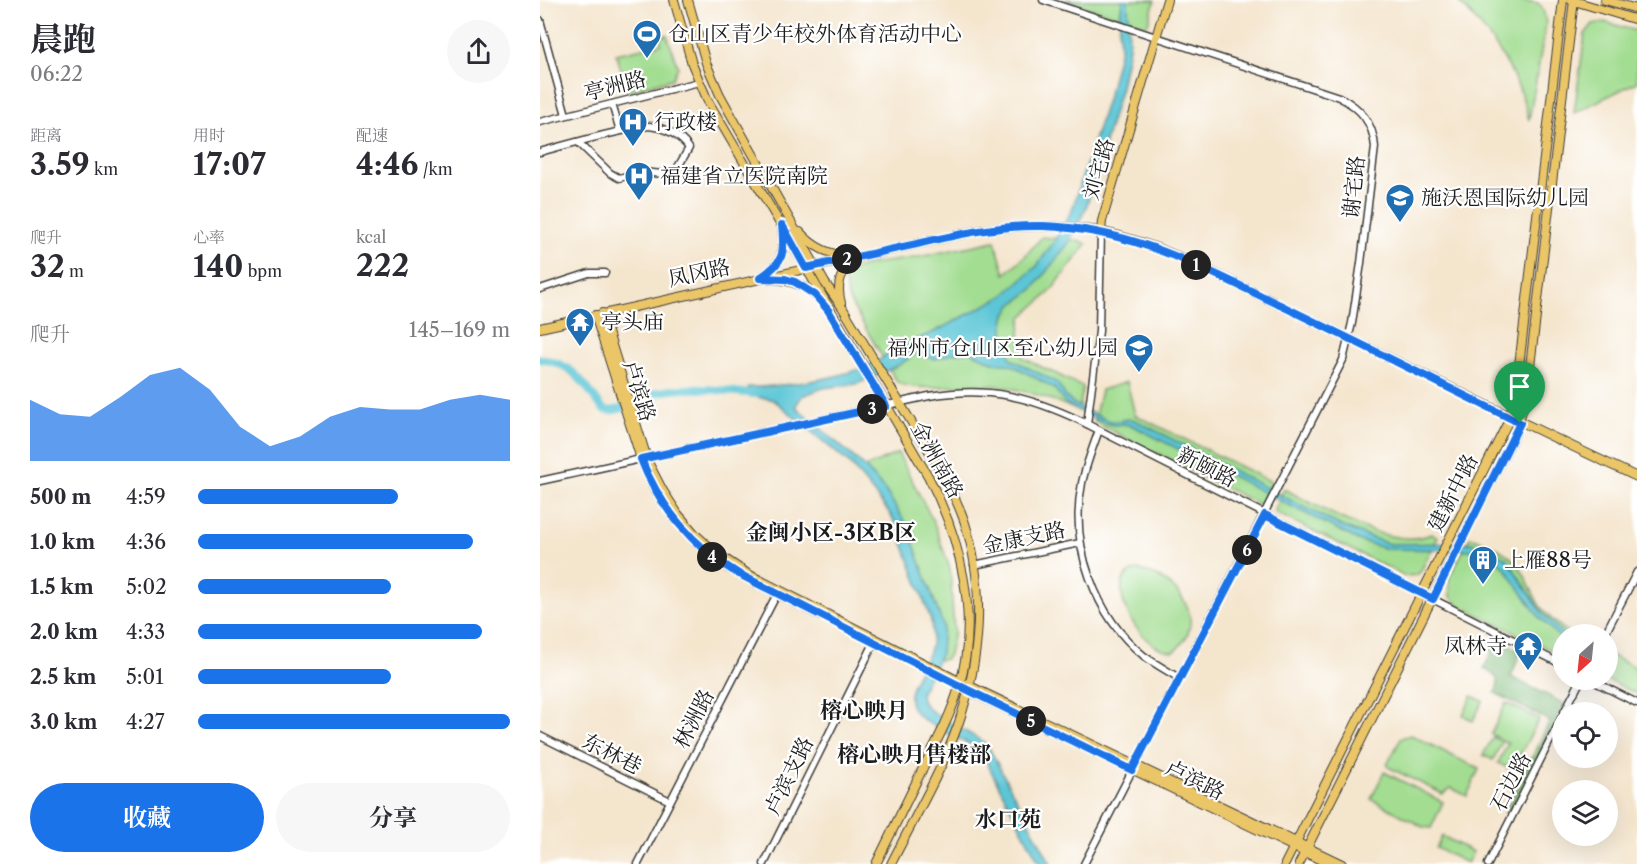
<!DOCTYPE html>
<html lang="zh">
<meta charset="utf-8">
<style>
:root{--surface:#fff;--page:#f7f7f7;--text:#2b2b33;--muted:#7c7c81;--accent:#1a73e8}
body{margin:0;font-family:"Libre Caslon Text","Noto Serif SC",serif;background:var(--page);color:var(--text);height:100vh;display:flex;flex-direction:column;font-size:22px;white-space:nowrap}
*{box-sizing:border-box;margin:0}
p{font-size:20px;color:var(--muted)}
.icon{flex:none;width:33px;height:33px;fill:none;stroke:currentColor;stroke-width:2;stroke-linecap:round;stroke-linejoin:round}
.map{position:relative;flex:1;overflow:hidden}
.drawer{display:flex;flex-direction:column;background:var(--surface);width:540px}
.drawer>*{flex:none}
.needle{width:39px;rotate:207deg}
.controls{position:absolute;left:1012px;top:624px;display:grid;gap:12px}
.controls a{display:grid;place-items:center;width:66px;height:66px;border-radius:50%;background:var(--surface);box-shadow:0 6px 24px #0002;font-size:30px}
.pin{position:absolute;display:grid;place-items:center;width:51px;height:51px;color:#fff;margin:-62px -26px;border-radius:50% 50% 50% 0;rotate:-45deg;box-shadow:0 0 6px #0007}
.pin .icon{rotate:45deg}
.km{position:absolute;width:30px;height:30px;margin:-15px;border-radius:50%;background:#222;color:#fff;font-size:16px;line-height:30px;text-align:center}
.round{display:grid;place-items:center;flex:none;width:63px;height:63px;border-radius:32px;background:var(--page)}
.headline{display:flex;align-items:center;justify-content:space-between;height:102px;padding:0 30px}
h1{font-size:33px;font-weight:700;line-height:45px}
.metrics{display:grid;grid-template-columns:repeat(3,1fr);gap:9px;height:102px;padding:6px 30px}
.metrics div{display:grid;align-content:center}
.metrics b{font-size:30px;font-weight:700}
.metrics small{font-size:16px;font-weight:400}
.metrics p{font-size:16px}
.chart{height:168px;padding:12px 30px}
.chart p{display:flex;justify-content:space-between}
.chart svg{width:100%;height:108px;margin-top:6px;fill:var(--accent);opacity:.7}
.cta{display:flex;gap:12px;margin-top:auto;padding:12px 30px}
.cta a{flex:1;height:69px;border-radius:36px;background:var(--accent);color:#fff;font-size:24px;font-weight:700;line-height:69px;text-align:center}
.cta a+a{background:var(--page);color:var(--text)}
ul{padding:0 30px;list-style:none;font-size:20px}
li{display:grid;grid-template-columns:96px 72px 1fr;align-items:center;height:45px}
li i{height:15px;border-radius:8px;background:var(--accent)}
main{display:flex;flex:1;min-height:0}
.map>svg:first-child{display:block}
</style>
<main>
<section class="drawer">
<div class="headline"><div><h1>晨跑</h1><p>06:22</p></div><a class="round"><svg class="icon" aria-label="share" viewBox="0 0 24 24"><path d="M12 15V3M7 8l5-5 5 5M5 13v7h14v-7"/></svg></a></div>
<div class="metrics">
<div><p>距离</p><b>3.59<small> km</small></b></div>
<div><p>用时</p><b>17:07</b></div>
<div><p>配速</p><b>4:46<small> /km</small></b></div>
</div>
<div class="metrics">
<div><p>爬升</p><b>32<small> m</small></b></div>
<div><p>心率</p><b>140<small> bpm</small></b></div>
<div><p>kcal</p><b>222</b></div>
</div>
<div class="chart"><p><span>爬升</span>145–169 m</p>
<svg viewBox="0 0 160 44" preserveAspectRatio="none"><path d="M0 44V19L10 25L20 26L30 18L40 9L50 6L60 15L70 30L80 38L90 34L100 26L110 22L120 23L130 23L140 19L150 17L160 19V44z"/></svg>
</div>
<ul>
<li><b>500 m</b>4:59<i style="width:64%"></i></li>
<li><b>1.0 km</b>4:36<i style="width:88%"></i></li>
<li><b>1.5 km</b>5:02<i style="width:62%"></i></li>
<li><b>2.0 km</b>4:33<i style="width:91%"></i></li>
<li><b>2.5 km</b>5:01<i style="width:62%"></i></li>
<li><b>3.0 km</b>4:27<i style="width:100%"></i></li>
</ul>
<div class="cta"><a>收藏</a><a>分享</a></div>
</section>
<div class="map">
<svg width="1097" height="864" viewBox="0 0 1097 864">
<rect width="100%" height="100%" fill="#fff"/>
<filter id="ink" filterUnits="userSpaceOnUse"><feTurbulence type="fractalNoise" baseFrequency=".0167" numOctaves="2"/><feDisplacementMap in="SourceGraphic" scale="12" xChannelSelector="R" yChannelSelector="G"/><feConvolveMatrix kernelMatrix="1 2 1 2 8 2 1 2 1" color-interpolation-filters="sRGB"/></filter>
<filter id="wash" filterUnits="userSpaceOnUse"><feTurbulence type="fractalNoise" baseFrequency=".008" numOctaves="4" result="noise"/><feDisplacementMap in="SourceGraphic" scale="24" xChannelSelector="R" yChannelSelector="G"/><feGaussianBlur stdDeviation="1.35" result="paint"/><feColorMatrix in="noise" values="0 0 0 0 0 0 0 0 0 0 0 0 0 0 0 0 0 1.4 0 .05"/><feComposite in="paint" operator="in"/></filter>
<g filter="url(#wash)">
<rect width="100%" height="100%" fill="#f4e5cd"/>
<g fill="#a2dd91" stroke="#5f7c56" stroke-width="1.5">
<polygon points="525,0 582,0 581,10 578,17"/>
<polygon points="588,0 615,0 608,24 604,25 590,20 587,15"/>
<path d="M917 0C932 0 987 0 997 3 1004 7 1005 17 1006 24L989 120C979 74 950 33 917 0Z"/>
<polygon points="1064,22 1097,31 1097,82 1034,113 1045,34 1053,24"/>
<polygon points="127,35 138,67 132,79 88,91 76,54 121,44 120,37"/>
<path d="M502 237 540 241 547 244 510 292 482 317 480 333 483 358 543 387 539 411C510 398 481 388 449 385 425 382 375 394 357 382L309 300 304 280 309 271 331 264 374 258 455 241 465 274 486 255Z"/>
<polygon points="587,382 595,415 732,482 720,505 556,423 554,420 561,390"/>
<polygon points="358,453 394,523 410,569 414,632 409,654 406,659 399,660 402,625 377,559 324,468"/>
<path d="M744 489C780 507 852 552 891 534L898 537 881 571 877 575 865 576 734 512Z"/>
<path d="M930 537C946 542 967 551 978 565 987 577 992 593 1000 606 1008 617 1020 627 1031 634H1023V656L920 606 910 596 909 578Z"/>
<path d="M599 570C636 577 672 621 634 651 596 653 559 572 599 570Z"/>
<polygon points="1068,654 1097,668 1097,694 1067,680"/>
<polygon points="932,696 943,701 933,721 923,715"/>
<polygon points="966,703 999,719 972,770 958,763 968,743 951,734"/>
<polygon points="871,735 939,769 927,796 911,788 903,794 848,767 847,765 861,738"/>
<polygon points="953,737 962,742 953,760 943,755"/>
<polygon points="844,772 903,802 891,828 883,827 831,799"/>
<polygon points="902,836 933,852 927,863 896,848"/>
</g>
<path fill="#81bc7b" stroke="#4e6c4c" stroke-width="1.5" d="M953 639H958L981 651 971 677 1025 704 969 815 965 813 1010 721 955 693C962 679 955 675 944 668L952 652 948 649Z"/>
<path fill="#5bc6d6" stroke="#3c7179" stroke-width="1.5" d="M582 0H588L589 47 581 87 546 208 528 244 492 290 472 305 466 315 463 327 471 359 516 382C521 387 523 393 527 398 532 404 563 419 571 421 579 423 587 417 595 420L803 527 849 544 931 543 946 547 966 558 970 563 1003 614 1023 634V641L999 617 965 568 950 555 930 550 847 549 820 541 593 426 584 424 573 425 561 422 526 404 514 388 472 365 453 362 431 352 414 353 396 359 389 358 378 352 359 365 317 384 283 388 262 396 256 405 257 408 324 466 345 490 367 525 403 625 401 653 381 692 382 701C392 718 430 730 448 746L511 864H500L441 752 437 748C420 739 401 731 384 720 354 700 379 676 389 652 393 641 392 631 391 620L356 524 348 511 310 464 235 401 231 399 207 396 208 387C239 388 330 376 350 351L396 331 463 296 497 266 513 243 532 210 569 93 580 49 579 32Z"/>
<g fill="none" stroke-linecap="round" stroke-linejoin="round">
<path stroke="#5bc6d6" stroke-width="8" d="M0 359C37 364 43 385 64 410 82 414 96 399 112 394 148 384 180 391 216 394"/>
</g>
</g>
<g filter="url(#ink)">
<g fill="none" stroke-linecap="round" stroke-linejoin="round">
<g stroke="#3c3a37" stroke-width="9">
<g id="minor">
<path d="M503 0 799 97C821 108 833 123 835 147L821 263 812 323 803 360 544 864"/>
<polyline points="0,20 26,115"/>
<polyline points="72,104 80,131"/>
<polyline points="0,122 159,82"/>
<path d="M0 152C29 144 57 136 86 130 94 129 102 126 109 126 126 128 139 134 149 148L135 172 123 174 102 172 79 178 70 173 38 142"/>
<polyline points="0,289 49,273 65,273"/>
<polyline points="547,424 559,331 561,232"/>
<path d="M559 430C553 447 546 465 542 483 529 545 555 616 604 656 615 664 628 671 639 678"/>
<path d="M0 481 389 396C447 386 488 396 541 421L1023 665"/>
<polyline points="434,565 540,543"/>
<polyline points="1065,634 1097,572"/>
<polyline points="1051,680 1097,703"/>
<polyline points="1024,712 1041,680"/>
<polyline points="0,736 130,801"/>
<polyline points="98,864 239,590"/>
<polyline points="224,864 336,639"/>
<polyline points="948,864 1023,715"/>
</g>
</g>
<g stroke="#3c3a37" stroke-width="10">
<g id="major">
<path d="M134 0 152 64 168 101 388 476C421 539 440 617 419 687 411 715 397 741 384 766 368 799 352 831 336 864"/>
<path d="M148 0 166 63 180 95 285 283 302 307C326 347 350 387 375 428 393 457 412 487 424 520 446 587 441 659 418 725 401 773 374 818 351 864"/>
<polyline points="1031,0 1097,20"/>
<polyline points="1065,0 1097,9"/>
<path d="M260 232C273 247 289 255 309 256"/>
<polyline points="561,232 562,221 627,0"/>
<path d="M223 276C242 263 245 252 242 230"/>
<path d="M230 279C251 280 266 285 280 300"/>
<path d="M301 303C296 284 300 271 316 259"/>
<polyline points="62,313 108,462 123,491 138,514 156,535 176,553 208,574 411,677 802,864"/>
<polyline points="55,315 101,459 114,488 130,512 156,542 188,568 281,616"/>
<path d="M0 328 436 231C478 225 521 224 563 232 629 246 689 281 750 310 866 365 981 423 1097 477"/>
<polyline points="433,693 789,864"/>
<polyline points="745,864 970,418 978,374 1023,0"/>
<polyline points="759,864 975,434 986,398 991,358 1034,0"/>
</g>
</g>
<use href="#minor" stroke="#fff" stroke-width="6"/>
<use href="#major" stroke="#ebc669" stroke-width="8"/>
</g>
</g>
<g fill="none" stroke-linecap="round" stroke-linejoin="round" filter="url(#ink)">
<g stroke="#fff" stroke-width="12">
<path id="route" d="M242 225 266 268C303 260 340 252 377 244 419 234 460 225 503 226 593 229 660 267 738 304 819 343 899 383 980 423L893 599 725 515 592 770 428 690 197 573C153 547 119 506 101 459L346 406 288 310 275 295 255 282 245 279 220 278C244 262 245 254 242 225Z"/>
</g>
<use href="#route" stroke="#1a73e8" stroke-width="8"/>
</g>
<defs>
<g id="stadium-pin" transform="scale(1.5)"><path d="M0 17L-7.5 6A9.5 9.5 0 1 1 7.5 6Z" fill="#1f6fb2" stroke="#fff"/><path d="M0-5a6.5 5 0 1 0 0 10a6.5 5 0 1 0 0-10ZM-3.5-1.8h7v3.6h-7Z" fill="#fff"/></g>
<g id="hospital-pin" transform="scale(1.5)"><path d="M0 17L-7.5 6A9.5 9.5 0 1 1 7.5 6Z" fill="#1f6fb2" stroke="#fff"/><path d="M-5-5h3v3.5h4V-5h3V5h-3V1.5h-4V5h-3Z" fill="#fff"/></g>
<g id="school-pin" transform="scale(1.5)"><path d="M0 17L-7.5 6A9.5 9.5 0 1 1 7.5 6Z" fill="#1f6fb2" stroke="#fff"/><path d="M0-5L7-2L0 1L-7-2ZM-4 1L0 2.5L4 1V4Q0 6-4 4Z" fill="#fff"/></g>
<g id="temple-pin" transform="scale(1.5)"><path d="M0 17L-7.5 6A9.5 9.5 0 1 1 7.5 6Z" fill="#1f6fb2" stroke="#fff"/><path d="M0-6L5-2H3V0L6.5 2.5H4V6H1.5V3h-3V6H-4V2.5H-6.5L-3 0V-2H-5Z" fill="#fff"/></g>
<g id="building-pin" transform="scale(1.5)"><path d="M0 17L-7.5 6A9.5 9.5 0 1 1 7.5 6Z" fill="#1f6fb2" stroke="#fff"/><path d="M-4-6H4V6H1V3H-1V6H-4ZM-2.5-4.3h1.7v1.8h-1.7ZM.8-4.3h1.7v1.8H.8ZM-2.5-1h1.7V.8h-1.7ZM.8-1h1.7V.8H.8Z" fill="#fff"/></g>
</defs>
<g fill-rule="evenodd">
<use href="#stadium-pin" x="107" y="34"/>
<use href="#hospital-pin" x="93" y="122"/>
<use href="#hospital-pin" x="99" y="176"/>
<use href="#school-pin" x="860" y="198"/>
<use href="#temple-pin" x="40" y="322"/>
<use href="#school-pin" x="599" y="348"/>
<use href="#building-pin" x="943" y="560"/>
<use href="#temple-pin" x="988" y="646"/>
</g>
<g text-anchor="middle" stroke-width="4.5" stroke-linejoin="round" paint-order="stroke">
<g font-size="21" fill="#1c1c1c" stroke="#fff" text-anchor="start">
<text x="128" y="41">仓山区青少年校外体育活动中心</text>
<text x="114" y="129">行政楼</text>
<text x="120" y="183">福建省立医院南院</text>
<text x="881" y="205">施沃恩国际幼儿园</text>
<text x="61" y="329">亭头庙</text>
<text x="578" y="355" text-anchor="end">福州市仓山区至心幼儿园</text>
<text x="964" y="567">上雁88号</text>
<text x="967" y="653" text-anchor="end">凤林寺</text>
</g>
<g font-size="21" fill="#1c1c1c" stroke="#fff">
<text transform="translate(75 86) rotate(-14)" y="7">亭洲路</text>
<text transform="translate(559 169) rotate(-74)" y="7">刘宅路</text>
<text transform="translate(814 187) rotate(-84)" y="7">谢宅路</text>
<text transform="translate(159 273) rotate(-12)" y="7">凤冈路</text>
<text transform="translate(99 391) rotate(73)" y="7">卢滨路</text>
<text transform="translate(397 460) rotate(61)" y="7">金洲南路</text>
<text transform="translate(667 467) rotate(27)" y="7">新颐路</text>
<text transform="translate(913 493) rotate(-63)" y="7">建新中路</text>
<text transform="translate(484 538) rotate(-12)" y="7">金康支路</text>
<text transform="translate(154 719) rotate(-63)" y="7">林洲路</text>
<text transform="translate(72 754) rotate(27)" y="7">东林巷</text>
<text transform="translate(249 776) rotate(-64)" y="7">卢滨支路</text>
<text transform="translate(655 780) rotate(26)" y="7">卢滨路</text>
<text transform="translate(971 782) rotate(-63)" y="7">石边路</text>
</g>
<g font-size="22" font-weight="bold" fill="#1c1c1c" stroke="#fff">
<text x="291" y="540">金闽小区-3区B区</text>
<text x="324" y="718">榕心映月</text>
<text x="374" y="762">榕心映月售楼部</text>
<text x="468" y="827">水口苑</text>
</g>
</g>
</svg>
<div class="controls">
<a><svg class="needle" viewBox="-14 -14 28 28"><path d="M0-13l5 13h-10z" fill="#e53935"/><path d="M0 13l5-13h-10z" fill="#7c7c81"/></svg></a>
<a><svg class="icon" aria-label="locate" viewBox="0 0 24 24"><circle cx="12" cy="12" r="6"/><path d="M12 2v4M12 18v4M2 12h4M18 12h4"/></svg></a>
<a><svg class="icon" aria-label="layers" viewBox="0 0 24 24"><path d="M12 4l9 5-9 5-9-5zM3 14l9 5 9-5"/></svg></a>
</div>
<div class="pin" style="left:980px;top:423px;background:#1e9e55"><svg class="icon" aria-label="arrive" viewBox="0 0 24 24"><path d="M6 21V4h12l-3 4 3 4H6"/></svg></div>
<b class="km" style="left:656px;top:265px">1</b>
<b class="km" style="left:307px;top:259px">2</b>
<b class="km" style="left:332px;top:409px">3</b>
<b class="km" style="left:172px;top:557px">4</b>
<b class="km" style="left:491px;top:721px">5</b>
<b class="km" style="left:707px;top:550px">6</b>
</div>
</main>
